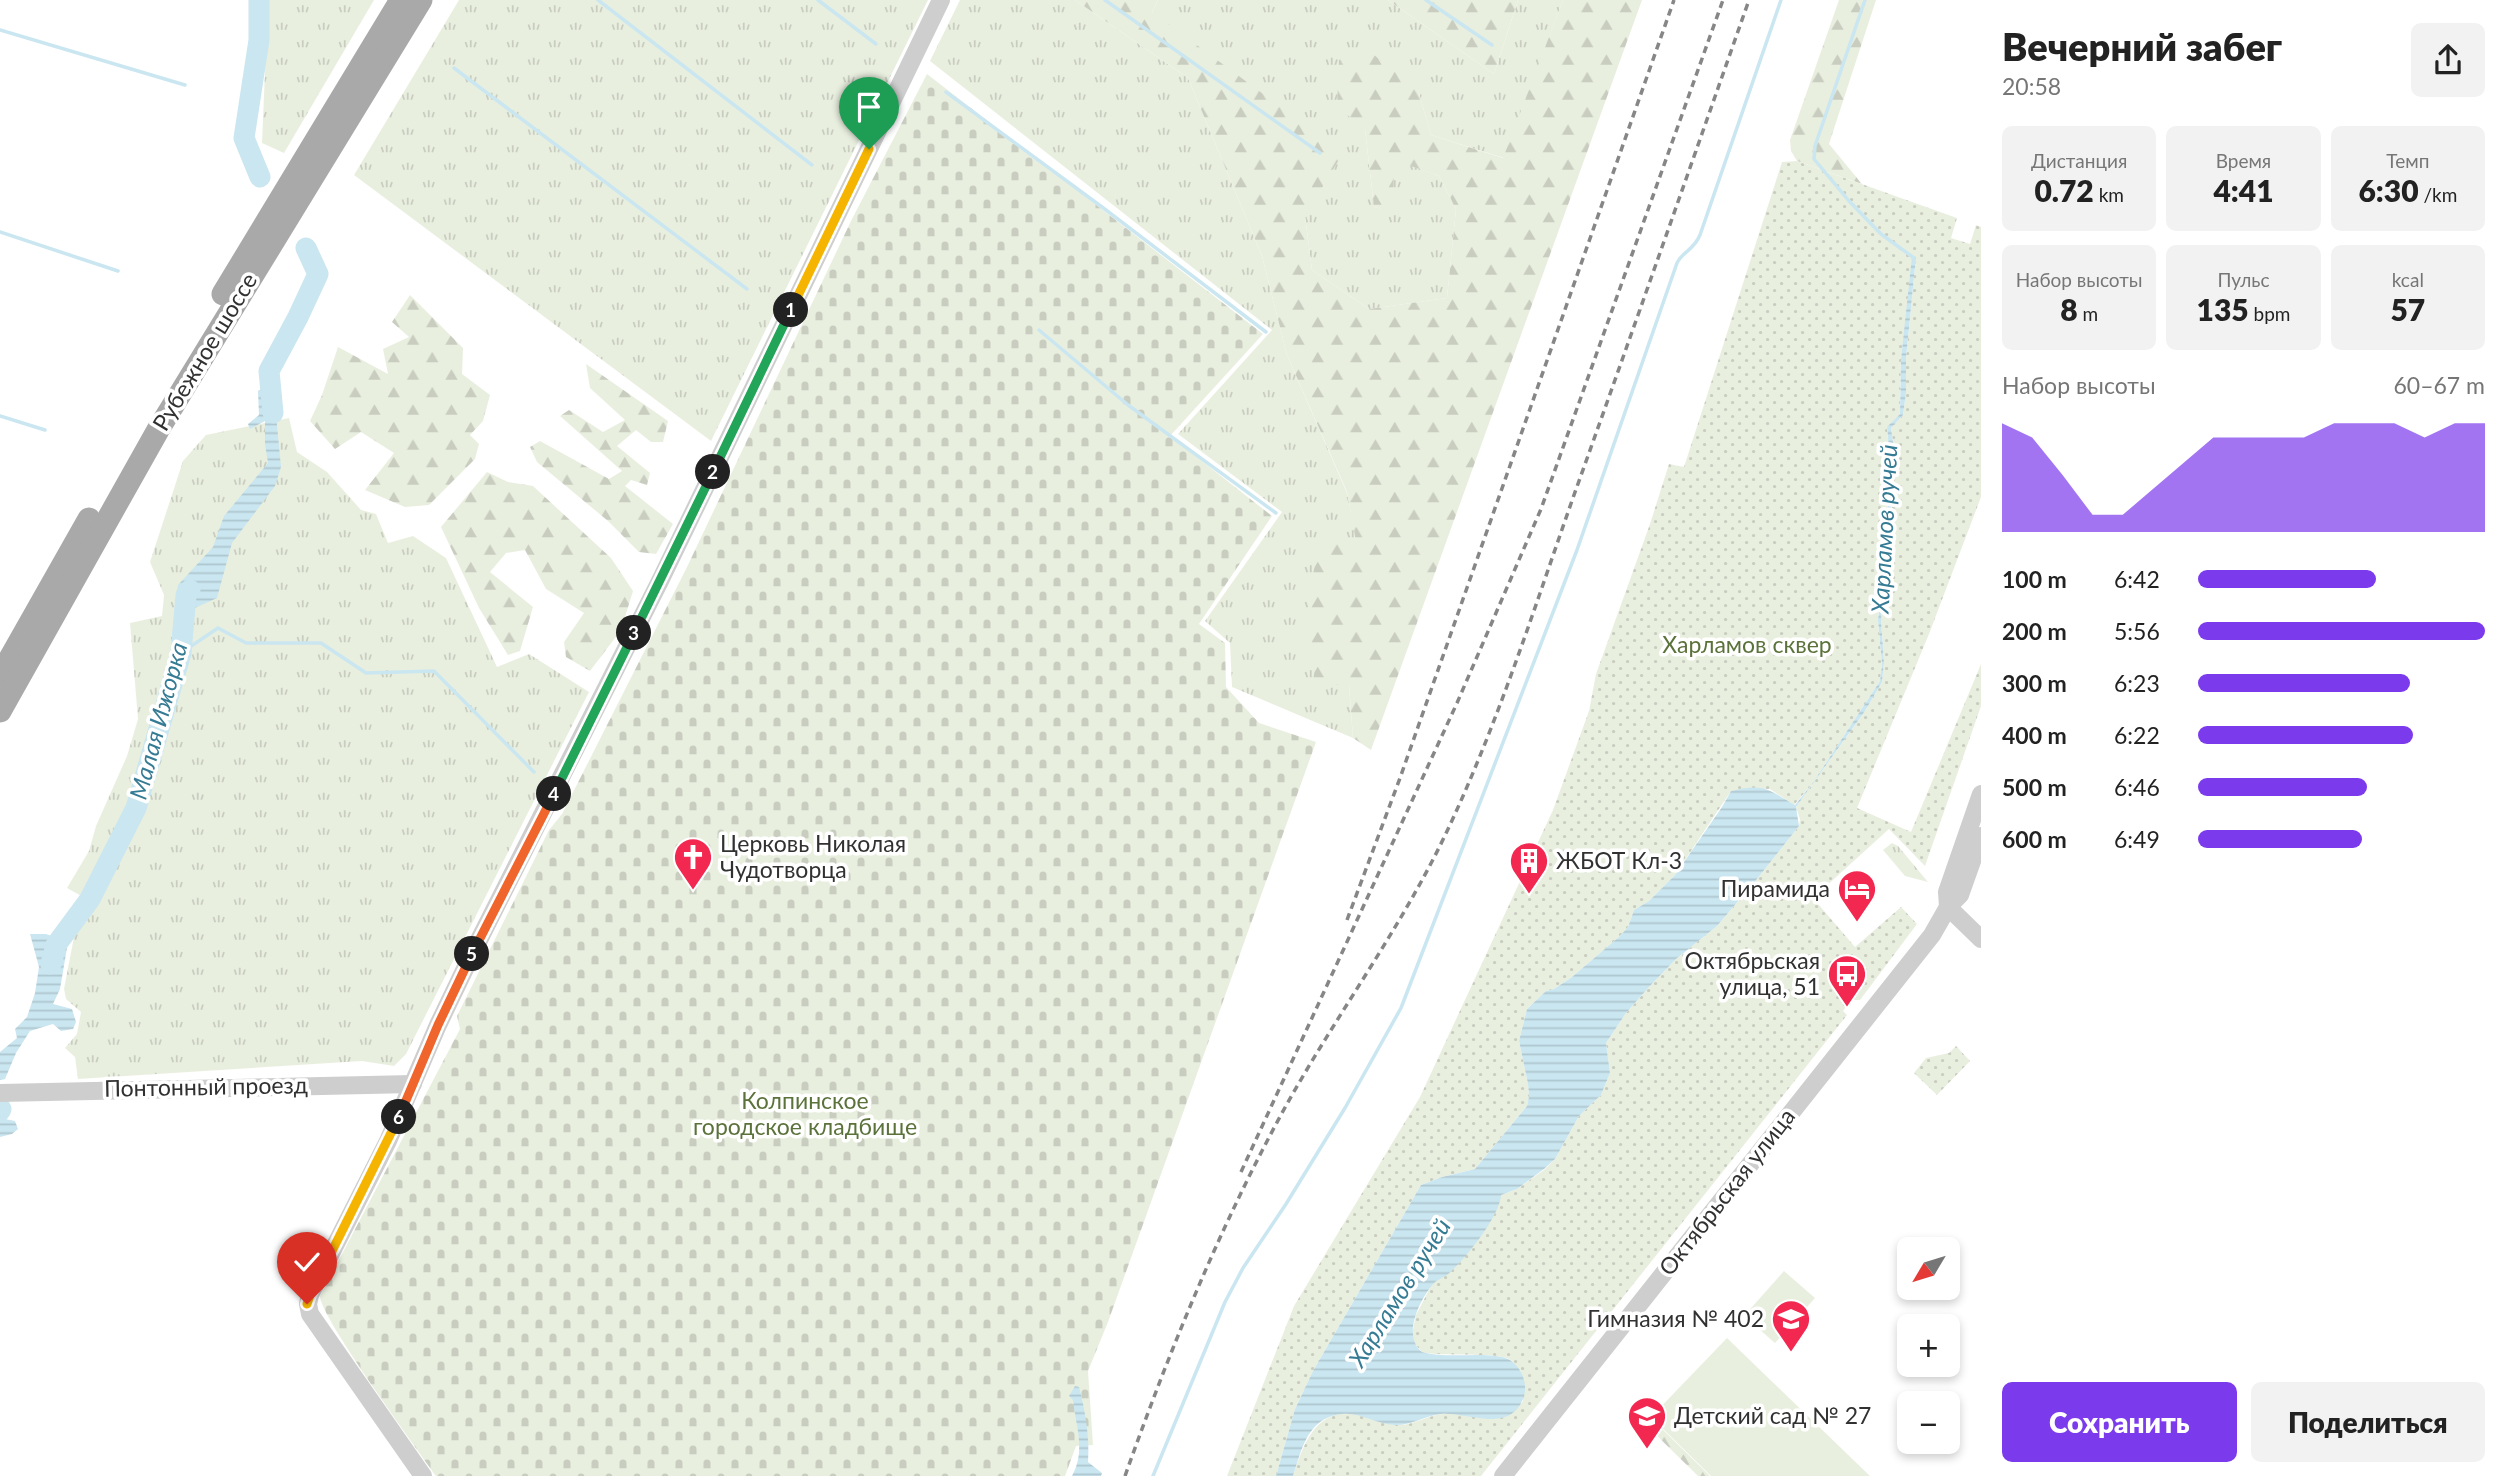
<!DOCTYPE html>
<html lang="ru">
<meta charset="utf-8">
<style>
:root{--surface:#fff;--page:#f2f2f2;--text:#222;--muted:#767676;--accent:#7c3aed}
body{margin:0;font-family:Lato,sans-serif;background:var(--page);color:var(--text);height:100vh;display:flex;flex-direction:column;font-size:26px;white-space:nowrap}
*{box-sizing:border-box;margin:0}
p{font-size:23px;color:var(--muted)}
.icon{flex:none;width:38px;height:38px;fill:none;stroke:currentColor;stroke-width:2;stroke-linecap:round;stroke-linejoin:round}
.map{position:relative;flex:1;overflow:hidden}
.drawer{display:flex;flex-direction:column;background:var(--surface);width:525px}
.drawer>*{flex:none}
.needle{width:46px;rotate:232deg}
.controls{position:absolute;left:1897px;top:1237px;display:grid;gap:14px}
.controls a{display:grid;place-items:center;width:63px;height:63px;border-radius:10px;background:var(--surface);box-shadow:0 4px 10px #0003;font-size:35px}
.pin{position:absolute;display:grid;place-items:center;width:60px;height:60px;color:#fff;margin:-72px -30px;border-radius:50% 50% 50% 0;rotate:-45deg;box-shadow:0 0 7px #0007}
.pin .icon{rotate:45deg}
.km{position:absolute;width:35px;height:35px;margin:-18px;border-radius:50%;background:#222;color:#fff;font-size:19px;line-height:35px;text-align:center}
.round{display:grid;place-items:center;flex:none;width:74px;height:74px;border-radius:10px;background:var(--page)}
.head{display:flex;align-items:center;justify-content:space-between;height:119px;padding:0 21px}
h1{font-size:38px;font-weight:800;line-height:52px}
.figures{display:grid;grid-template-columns:repeat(3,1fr);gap:10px;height:119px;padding:7px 21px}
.figures div{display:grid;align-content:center;border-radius:10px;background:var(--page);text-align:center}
.figures b{font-size:30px;font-weight:800}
.figures small{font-size:19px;font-weight:400}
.figures p{font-size:19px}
.chart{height:196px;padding:14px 21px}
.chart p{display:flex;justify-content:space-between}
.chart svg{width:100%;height:126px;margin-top:7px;fill:var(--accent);opacity:.7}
.primary-button{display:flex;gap:14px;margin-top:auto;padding:14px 21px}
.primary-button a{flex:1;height:80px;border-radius:10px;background:var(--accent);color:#fff;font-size:28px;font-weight:800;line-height:80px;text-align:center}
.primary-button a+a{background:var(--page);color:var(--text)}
ul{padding:0 21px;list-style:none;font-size:23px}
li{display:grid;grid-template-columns:112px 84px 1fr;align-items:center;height:52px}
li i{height:18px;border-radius:9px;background:var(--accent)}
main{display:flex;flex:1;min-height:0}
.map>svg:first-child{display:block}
</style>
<main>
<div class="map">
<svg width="1981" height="1476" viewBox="0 0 1981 1476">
<defs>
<pattern id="grass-tufts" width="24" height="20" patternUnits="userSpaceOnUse" patternTransform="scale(1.75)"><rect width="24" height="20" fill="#e9efdf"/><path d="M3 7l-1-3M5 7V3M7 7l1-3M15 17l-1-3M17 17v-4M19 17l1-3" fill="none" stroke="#c8cdc0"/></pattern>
<pattern id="forest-firs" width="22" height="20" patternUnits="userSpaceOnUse" patternTransform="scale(1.75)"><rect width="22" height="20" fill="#e9efdf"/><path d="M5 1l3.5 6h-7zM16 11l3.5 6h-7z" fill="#c8cdc0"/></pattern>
<pattern id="cemetery-stones" width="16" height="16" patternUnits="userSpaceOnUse" patternTransform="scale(1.75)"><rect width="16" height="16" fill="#e9efdf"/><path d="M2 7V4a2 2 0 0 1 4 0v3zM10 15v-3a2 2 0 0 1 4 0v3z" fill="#c8cdc0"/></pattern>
<pattern id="park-dots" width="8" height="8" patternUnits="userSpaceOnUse" patternTransform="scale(1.75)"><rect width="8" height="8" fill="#e9efdf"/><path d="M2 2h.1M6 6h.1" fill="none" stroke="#c8cdc0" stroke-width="1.8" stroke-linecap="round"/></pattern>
<pattern id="water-rules" width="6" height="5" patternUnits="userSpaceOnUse" patternTransform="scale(1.75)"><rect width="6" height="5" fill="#cae6f0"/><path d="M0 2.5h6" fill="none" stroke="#aec6ce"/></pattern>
</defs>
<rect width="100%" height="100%" fill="#fff"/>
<g fill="url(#grass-tufts)">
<polygon points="268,0 374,0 284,153 262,143"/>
<polygon points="459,0 928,0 711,441 354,175"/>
<polygon points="960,0 1075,0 1188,78 1262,256 1287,355 1347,493 1357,541 1349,685 1353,738 1232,687 1230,643 1205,621 1282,512 1178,434 1272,330 930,61"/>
<polygon points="1158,0 1388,0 1494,74 1518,0 1563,0 1504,158 1431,135 1418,90 1365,129 1374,207 1393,211 1393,159 1439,176 1456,209 1447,298 1369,309 1312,270 1305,216 1152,12"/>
<polygon points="289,418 297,452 327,472 361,510 376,514 388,543 413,536 446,558 497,667 529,654 589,692 406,1054 394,1066 362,1061 78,1079 75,1057 65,1048 77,1034 81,1012 66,999 64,989 74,937 94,903 67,888 89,851 96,826 127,756 138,719 130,623 162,616 164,595 150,562 183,461 206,435"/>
<polygon points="1892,843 1898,846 1928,882 1905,876 1883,850"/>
</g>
<g fill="url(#forest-firs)">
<polygon points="1075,0 1158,0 1152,12 1343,153 1305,216 1312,270 1369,309 1447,298 1456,209 1439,176 1394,160 1393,212 1374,207 1365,129 1337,107 1339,60 1364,47 1418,90 1431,135 1503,158 1563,0 1642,0 1371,750 1353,738 1349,685 1318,685 1303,638 1318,545 1356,541 1347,492 1287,355 1262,256 1188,78"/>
<polygon points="1388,0 1518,0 1494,74"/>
<polygon points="1839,0 1876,0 1829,144 1862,184 1797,161 1791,151 1790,140"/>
<polygon points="410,295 463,348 462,374 490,395 483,421 470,435 479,444 475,459 429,505 405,507 365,490 394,453 361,432 335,449 310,421 322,395 338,347 388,374 383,349 409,337 392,322"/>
<polygon points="586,364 668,421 663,442 651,442 636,430 617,446 650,473 647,485 631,480 625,486 673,524 656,554 639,552 608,521 537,462 530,447 540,441 609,479 622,471 560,416 569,410 603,432 625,420 590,388"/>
<polygon points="487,472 508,482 533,486 611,558 633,591 621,630 590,671 566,657 564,642 584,613 546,589 525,550 506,553 490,572 533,607 520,651 508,655 479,608 441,527"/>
<polygon points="1649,1416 1710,1476 1698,1476 1644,1423"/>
</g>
<path fill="url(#cemetery-stones)" d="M927 74 1263 334 1170 436 1272 516 1199 624 1225 643 1226 687 1259 723 1316 742 1108 1322 1088 1371 1093 1445 1076 1446 1065 1476H436C417 1449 320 1317 320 1296L460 1029 457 1016 549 830 562 814 687 567 851 221Z"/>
<g fill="url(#park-dots)">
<path d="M1797 161 1957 218 1951 238 1970 244 1976 225 1981 227V497L1929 634 1857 808 1911 832 1981 664V706L1925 866 1889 829 1813 898 1855 947 1901 907 1917 924 1860 1000H1851L1843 1011 1847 1015 1481 1476H1293C1305 1439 1318 1404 1365 1416 1376 1419 1384 1424 1396 1425 1413 1426 1427 1415 1443 1414 1474 1412 1501 1432 1523 1401L1521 1372C1517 1367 1514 1362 1509 1359 1496 1352 1442 1357 1422 1352L1413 1342 1412 1334 1416 1315 1432 1284 1447 1274 1501 1195 1517 1189 1544 1170 1555 1159 1579 1116 1601 1095 1610 1073 1606 1043 1626 1013 1649 987 1676 959 1717 926 1757 879 1799 826 1800 819 1796 807 1865 711 1882 682 1884 663 1881 619 1890 536 1894 449 1891 428 1903 415 1906 393V358L1916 257H1913L1901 359 1900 414 1887 428 1889 449 1887 536 1878 620 1882 664 1880 681 1812 784 1794 805 1770 789 1731 791 1675 875 1649 901 1634 910 1628 927 1620 936 1572 977 1554 989 1546 991 1527 1009 1519 1041 1528 1084 1529 1096 1527 1106 1475 1169 1442 1177 1421 1185 1313 1371 1295 1409 1276 1476H1227L1294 1306 1420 1097 1553 810 1589 711 1596 674 1650 524 1669 464 1684 467 1782 162Z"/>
<polygon points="1956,1046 1970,1061 1937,1095 1914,1073 1926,1058 1949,1053"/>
</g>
<g fill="#e9efdf">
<polygon points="1784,1271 1815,1298 1775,1343 1744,1316"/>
<polygon points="1727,1338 1870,1476 1711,1476 1651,1417"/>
</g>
<g fill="url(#water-rules)">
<path d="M1912 256 1916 257 1906 358V393L1903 415 1891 428 1894 449 1890 536 1881 619 1884 663 1882 682 1865 711 1796 807 1799 826 1757 879 1717 926 1676 959 1649 987 1626 1013 1606 1043 1610 1073 1601 1095 1579 1116 1555 1159 1544 1169 1517 1189 1501 1195C1500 1216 1464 1261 1447 1275 1442 1278 1437 1280 1433 1284 1419 1301 1402 1336 1422 1352 1448 1359 1476 1352 1502 1357 1519 1360 1530 1383 1523 1399 1509 1434 1467 1412 1441 1414 1424 1416 1411 1426 1394 1425 1369 1423 1354 1406 1327 1418 1305 1428 1300 1455 1293 1476H1276L1295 1409 1313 1371 1421 1185 1442 1177 1475 1169 1527 1106 1529 1096 1528 1084 1519 1041 1527 1009 1546 991 1554 989 1572 977 1620 936 1628 927 1634 910 1649 901 1675 875 1722 807 1731 791C1765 783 1767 789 1795 805L1812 784 1880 681 1882 664 1878 620 1887 536 1889 449 1887 427 1900 414 1901 359Z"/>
<polygon points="273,383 281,467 275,486 232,543 217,598 195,608 190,616 177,613 175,606 178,585 213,547 224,516 268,463 265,444 265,421 250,429 248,424 259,415 258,391"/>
<polygon points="30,934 46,934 68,942 60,989 53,1004 72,1009 76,1022 73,1029 61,1031 53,1024 30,1031 16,1053 5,1079 0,1080 0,1052 17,1038 15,1029 27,1017 35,993 39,967"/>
<polygon points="0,1118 15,1121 18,1129 12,1134 0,1137"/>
<path d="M1075 1386 1079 1387C1085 1410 1090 1438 1088 1462L1102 1473 1101 1476H1072C1086 1451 1076 1427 1073 1400L1069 1396Z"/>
</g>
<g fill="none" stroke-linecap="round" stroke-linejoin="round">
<g stroke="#cae6f0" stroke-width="3.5">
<polyline points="598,0 812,165"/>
<polyline points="818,0 876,44"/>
<polyline points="1105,0 1320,153"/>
<polyline points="1426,0 1492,45"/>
<polyline points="1865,0 1815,146 1814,159 1849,201 1881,234 1914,258 1914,261"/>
<polyline points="0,30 185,85"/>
<polyline points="454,68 747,289"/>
<polyline points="946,92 1102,207 1266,332"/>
<polyline points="0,232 118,271"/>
<polyline points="1039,330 1128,405 1276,513"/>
<polyline points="0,416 45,430"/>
<polyline points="181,653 218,628 246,643 321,643 366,673 434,671 534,772"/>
<path d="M1153 1476 1225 1302 1243 1268 1286 1204 1345 1108 1401 1008 1577 550 1677 263C1682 252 1694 250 1700 235L1781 0"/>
</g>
<g stroke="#cae6f0" stroke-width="21">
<polyline points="259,0 259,40 244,138 260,177"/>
<polyline points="273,413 269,371 298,317 318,274 306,248"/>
<polyline points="51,964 56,945 90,899 136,808 181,653 186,595 190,590"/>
<polyline points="0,1111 1,1109"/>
</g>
<g stroke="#cecece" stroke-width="18">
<polyline points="1948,907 1947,892 1981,794"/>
<polyline points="1948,907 1981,939"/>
<polyline points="0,1093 413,1084"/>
<polyline points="423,1476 310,1314 308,1304 310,1295 388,1141 438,1025 474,950 660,581 941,0"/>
<polyline points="1503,1476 1932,935 1948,907 1960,895 1981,836"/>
</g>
<g stroke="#a9a9a9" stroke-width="23">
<polyline points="223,294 401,0"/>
<polyline points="0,676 89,519"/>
<polyline points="0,711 158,430 421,0"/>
</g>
<g stroke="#868686" stroke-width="3.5" stroke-dasharray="7 5" stroke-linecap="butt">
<polyline points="1347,920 1400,778 1674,0"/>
<polyline points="1241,1172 1457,703 1541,509 1723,0"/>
<path d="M1125 1476C1169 1352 1219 1229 1282 1113 1335 1016 1402 928 1449 827 1499 720 1535 606 1574 495 1633 330 1691 165 1749 0"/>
</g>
</g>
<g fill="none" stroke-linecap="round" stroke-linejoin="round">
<g stroke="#fff" stroke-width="14">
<polyline id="split-1" points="791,310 869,149"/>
</g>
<g stroke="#fff" stroke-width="14">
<polyline id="split-2" points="713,472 791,310"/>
</g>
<g stroke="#fff" stroke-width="14">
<polyline id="split-3" points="634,633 713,472"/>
</g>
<g stroke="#fff" stroke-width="14">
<polyline id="split-4" points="554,794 634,633"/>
</g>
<g stroke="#fff" stroke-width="14">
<polyline id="split-5" points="472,954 554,794"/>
</g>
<g stroke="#fff" stroke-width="14">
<polyline id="split-6" points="399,1117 438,1025 472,954"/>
</g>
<g stroke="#fff" stroke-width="14">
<polyline id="split-7" points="307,1304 310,1295 399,1117"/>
</g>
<use href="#split-1" stroke="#f5b400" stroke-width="9"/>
<use href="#split-2" stroke="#22a559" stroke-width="9"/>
<use href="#split-3" stroke="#22a559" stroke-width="9"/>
<use href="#split-4" stroke="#22a559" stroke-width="9"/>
<use href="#split-5" stroke="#f0652b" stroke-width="9"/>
<use href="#split-6" stroke="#f0652b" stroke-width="9"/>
<use href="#split-7" stroke="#f5b400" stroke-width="9"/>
</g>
<defs>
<g id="church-pin" transform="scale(2.0125)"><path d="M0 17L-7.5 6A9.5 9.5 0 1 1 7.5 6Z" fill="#f32850" stroke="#fff"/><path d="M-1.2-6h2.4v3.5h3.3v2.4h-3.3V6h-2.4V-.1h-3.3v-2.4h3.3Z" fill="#fff"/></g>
<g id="building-pin" transform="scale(2.0125)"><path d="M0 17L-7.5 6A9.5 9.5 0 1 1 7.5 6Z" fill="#f32850" stroke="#fff"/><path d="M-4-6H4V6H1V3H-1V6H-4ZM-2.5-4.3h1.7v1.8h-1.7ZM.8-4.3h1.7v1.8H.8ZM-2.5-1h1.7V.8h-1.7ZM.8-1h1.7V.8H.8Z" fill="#fff"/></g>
<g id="hotel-pin" transform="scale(2.0125)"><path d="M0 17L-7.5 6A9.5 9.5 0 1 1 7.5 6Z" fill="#f32850" stroke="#fff"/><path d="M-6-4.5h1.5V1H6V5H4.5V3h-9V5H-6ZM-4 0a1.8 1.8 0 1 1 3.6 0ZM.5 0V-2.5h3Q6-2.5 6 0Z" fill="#fff"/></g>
<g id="bus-pin" transform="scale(2.0125)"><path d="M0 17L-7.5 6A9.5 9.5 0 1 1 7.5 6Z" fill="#f32850" stroke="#fff"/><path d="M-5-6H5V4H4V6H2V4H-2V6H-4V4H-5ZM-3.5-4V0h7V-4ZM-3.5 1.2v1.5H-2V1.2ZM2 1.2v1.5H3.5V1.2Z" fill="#fff"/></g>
<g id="school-pin" transform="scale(2.0125)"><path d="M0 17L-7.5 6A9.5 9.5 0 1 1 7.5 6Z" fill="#f32850" stroke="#fff"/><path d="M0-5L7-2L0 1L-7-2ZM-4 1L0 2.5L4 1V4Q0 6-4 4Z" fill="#fff"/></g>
</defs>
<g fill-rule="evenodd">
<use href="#church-pin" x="693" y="857"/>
<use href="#building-pin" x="1529" y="861"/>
<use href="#hotel-pin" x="1857" y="889"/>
<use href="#bus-pin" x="1847" y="974"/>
<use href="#school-pin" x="1791" y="1319"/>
<use href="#school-pin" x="1647" y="1416"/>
</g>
<g text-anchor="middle" stroke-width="7" stroke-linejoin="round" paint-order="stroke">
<g font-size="23" fill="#313131" stroke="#fff">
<text transform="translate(205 352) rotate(-59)" y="8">Рубежное шоссе</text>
<text transform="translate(206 1087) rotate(-1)" y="8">Понтонный проезд</text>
<text transform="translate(1727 1192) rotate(-52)" y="8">Октябрьская улица</text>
</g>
<g font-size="23" fill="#5b723a" stroke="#fff">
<text x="1747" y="653">Харламов сквер</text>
<text x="805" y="1109">Колпинское<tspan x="805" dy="26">городское кладбище</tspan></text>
</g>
<g font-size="23" fill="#313131" stroke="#fff" text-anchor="start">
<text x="720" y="852">Церковь Николая<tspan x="720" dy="26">Чудотворца</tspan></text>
<text x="1556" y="869">ЖБОТ Кл-3</text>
<text x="1830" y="897" text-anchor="end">Пирамида</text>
<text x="1820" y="969" text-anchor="end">Октябрьская<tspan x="1820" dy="26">улица, 51</tspan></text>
<text x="1764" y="1327" text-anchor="end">Гимназия № 402</text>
<text x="1674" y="1424">Детский сад № 27</text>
</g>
<g font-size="24" font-style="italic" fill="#357b94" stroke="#fff">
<text transform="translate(1885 529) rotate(-87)" y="8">Харламов ручей</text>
<text transform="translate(159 721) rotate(-75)" y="8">Малая Ижорка</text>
<text transform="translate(1400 1293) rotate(-58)" y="8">Харламов ручей</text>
</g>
</g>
</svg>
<div class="controls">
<a><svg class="needle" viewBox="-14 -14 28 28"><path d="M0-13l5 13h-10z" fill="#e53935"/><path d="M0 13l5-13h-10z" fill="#767676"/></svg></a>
<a>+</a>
<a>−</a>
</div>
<div class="pin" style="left:869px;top:149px;background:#1e9e55"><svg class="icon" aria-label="arrive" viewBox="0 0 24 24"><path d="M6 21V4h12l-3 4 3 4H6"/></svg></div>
<div class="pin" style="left:307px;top:1304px;background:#d93025"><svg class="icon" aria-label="check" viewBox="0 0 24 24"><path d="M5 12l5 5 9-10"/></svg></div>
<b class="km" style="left:791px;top:310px">1</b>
<b class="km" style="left:713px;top:472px">2</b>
<b class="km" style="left:634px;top:633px">3</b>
<b class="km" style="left:554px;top:794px">4</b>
<b class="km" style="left:472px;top:954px">5</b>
<b class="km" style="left:399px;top:1117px">6</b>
</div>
<section class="drawer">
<div class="head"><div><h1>Вечерний забег</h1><p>20:58</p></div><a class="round"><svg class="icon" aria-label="share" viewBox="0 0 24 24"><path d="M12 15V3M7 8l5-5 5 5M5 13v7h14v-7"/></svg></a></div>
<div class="figures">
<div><p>Дистанция</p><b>0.72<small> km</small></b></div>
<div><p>Время</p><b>4:41</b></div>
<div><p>Темп</p><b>6:30<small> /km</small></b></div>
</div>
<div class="figures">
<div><p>Набор высоты</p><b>8<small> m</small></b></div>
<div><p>Пульс</p><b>135<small> bpm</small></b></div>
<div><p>kcal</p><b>57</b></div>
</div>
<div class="chart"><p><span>Набор высоты</span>60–67 m</p>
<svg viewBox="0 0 160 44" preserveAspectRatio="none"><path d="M0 44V6L10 11L20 24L30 38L40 38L50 29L60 20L70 11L80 11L90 11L100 11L110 6L120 6L130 6L140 11L150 6L160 6V44z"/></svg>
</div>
<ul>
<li><b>100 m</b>6:42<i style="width:62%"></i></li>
<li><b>200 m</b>5:56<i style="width:100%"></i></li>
<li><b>300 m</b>6:23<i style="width:74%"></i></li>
<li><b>400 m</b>6:22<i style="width:75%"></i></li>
<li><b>500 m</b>6:46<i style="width:59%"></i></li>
<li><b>600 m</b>6:49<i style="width:57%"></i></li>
</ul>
<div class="primary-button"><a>Сохранить</a><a>Поделиться</a></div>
</section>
</main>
